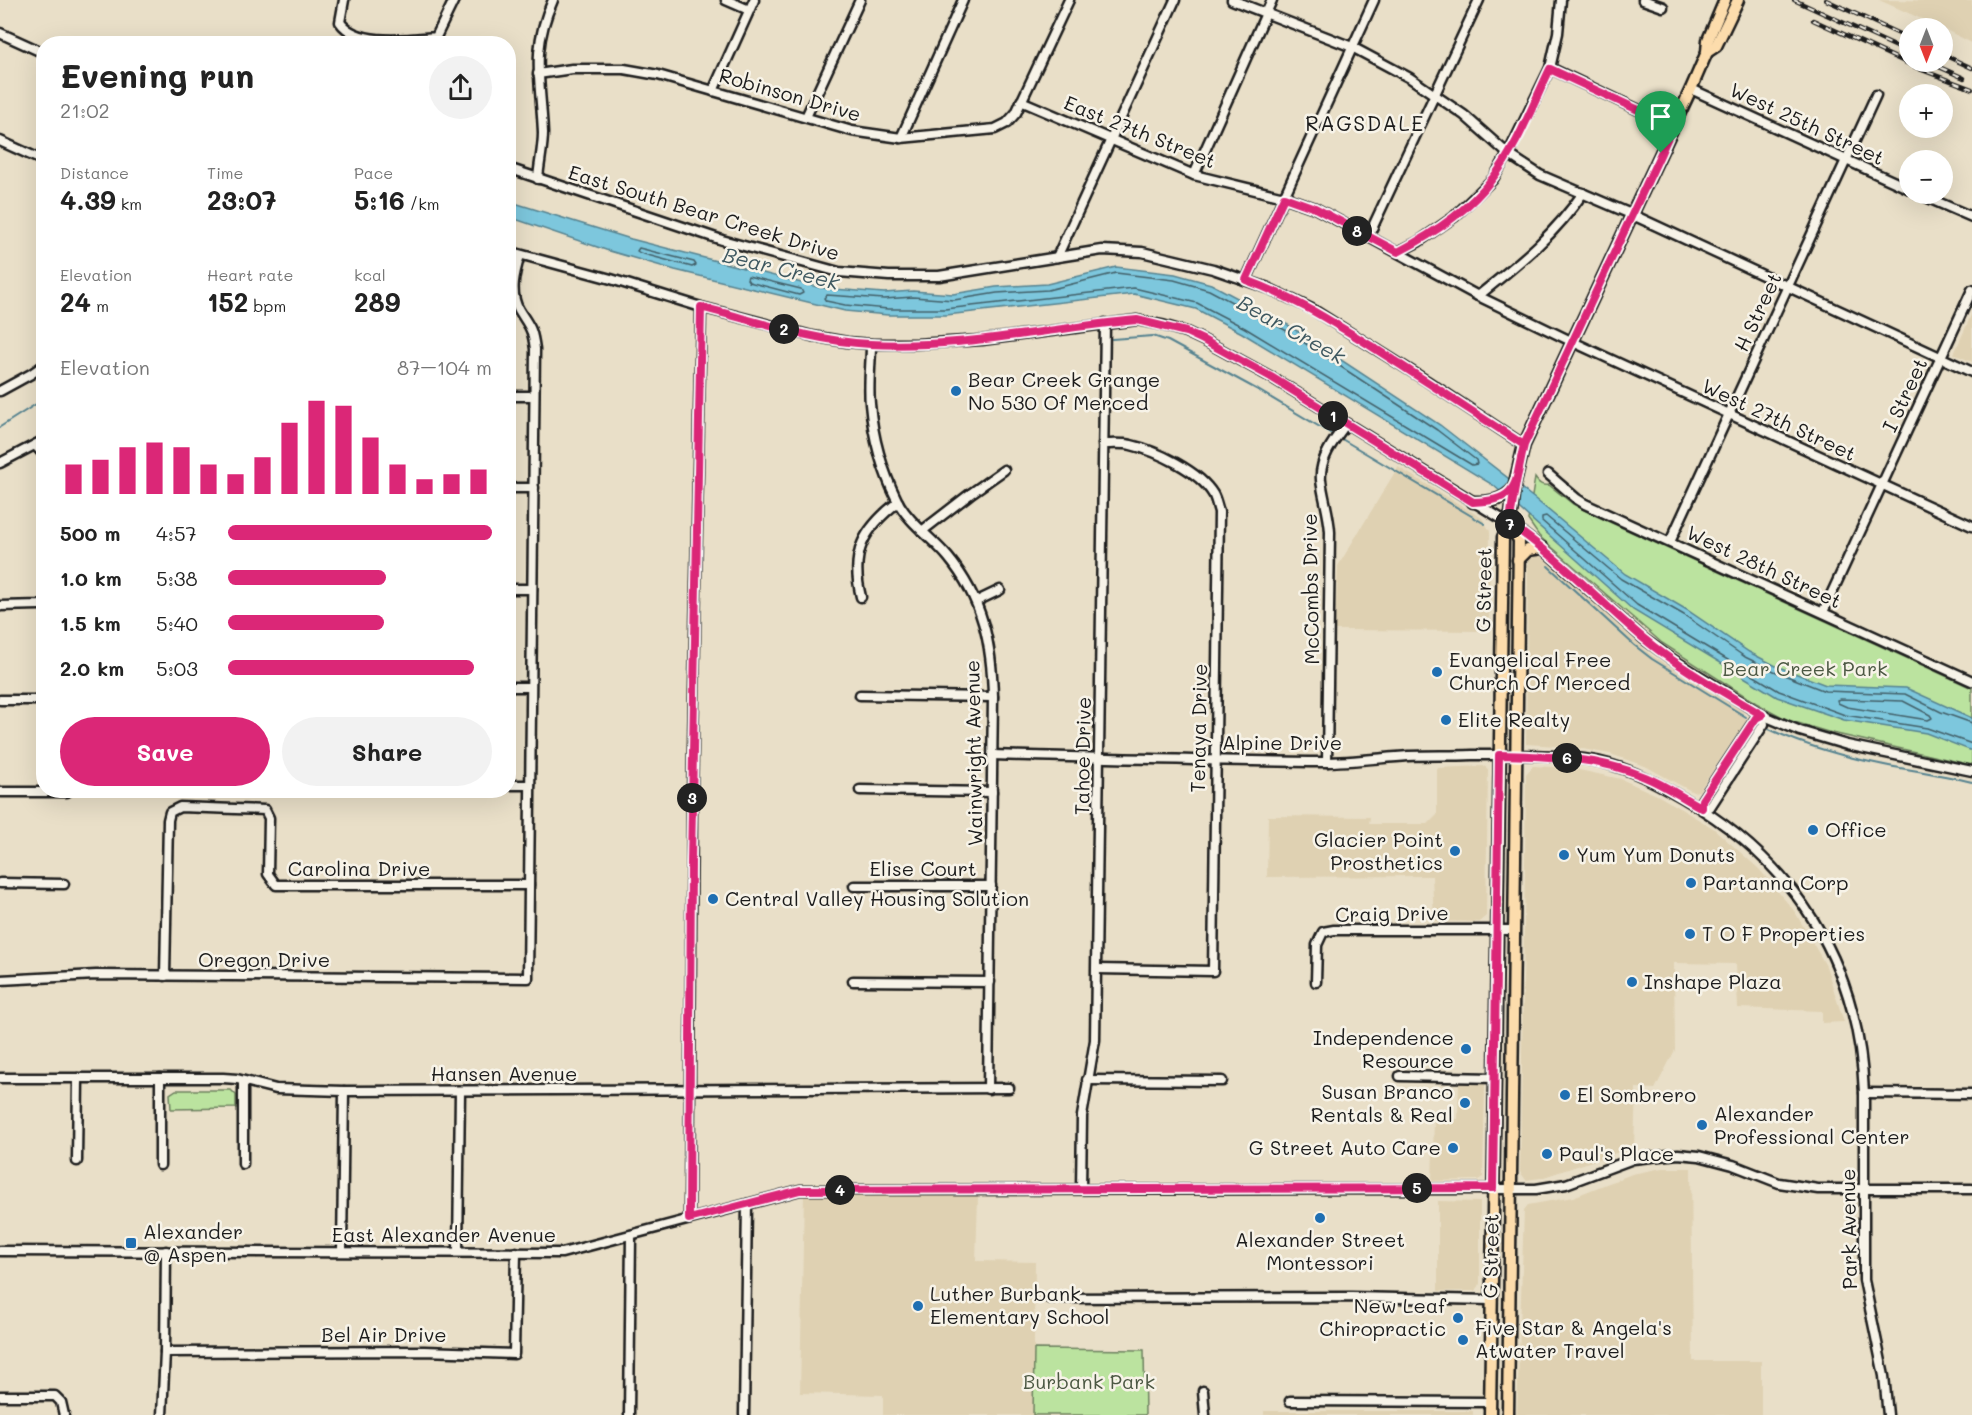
<!DOCTYPE html>
<meta charset="utf-8">
<style>
:root{--surface:#fff;--page:#f2f2f2;--text:#222;--muted:#767676;--accent:#db2777}
body{margin:0;font-family:Mali,sans-serif;background:var(--page);color:var(--text);height:100vh;display:flex;flex-direction:column;font-size:22px;white-space:nowrap}
*{box-sizing:border-box;margin:0}
p{font-size:20px;color:var(--muted)}
.icon{flex:none;width:33px;height:33px;fill:none;stroke:currentColor;stroke-width:2;stroke-linecap:round;stroke-linejoin:round}
.map{position:relative;flex:1;overflow:hidden}
.panel{position:absolute;left:36px;top:36px;width:480px;height:762px;display:flex;flex-direction:column;background:var(--surface);border-radius:24px;box-shadow:0 6px 24px #0002}
.panel>*{flex:none}
.needle{width:39px;rotate:180deg}
.controls{position:absolute;left:1899px;top:18px;display:grid;gap:12px}
.controls a{display:grid;place-items:center;width:54px;height:54px;border-radius:50%;background:var(--surface);box-shadow:0 6px 24px #0002;font-size:30px}
.pin{position:absolute;display:grid;place-items:center;width:51px;height:51px;color:#fff;margin:-62px -26px;border-radius:50% 50% 50% 0;rotate:-45deg;box-shadow:0 0 6px #0007}
.pin .icon{rotate:45deg}
.km{position:absolute;width:30px;height:30px;margin:-15px;border-radius:50%;background:#222;color:#fff;font-size:16px;line-height:30px;text-align:center}
.round{display:grid;place-items:center;flex:none;width:63px;height:63px;border-radius:32px;background:var(--page)}
.summary{display:flex;align-items:center;justify-content:space-between;height:102px;padding:0 24px}
h1{font-size:33px;font-weight:700;line-height:45px}
.figures{display:grid;grid-template-columns:repeat(3,1fr);gap:9px;height:102px;padding:6px 24px}
.figures div{display:grid;align-content:center}
.figures b{font-size:26px;font-weight:700}
.figures small{font-size:16px;font-weight:400}
.figures p{font-size:16px}
.chart{height:168px;padding:12px 24px}
.chart p{display:flex;justify-content:space-between}
.chart svg{width:100%;height:108px;margin-top:6px;stroke:var(--accent);stroke-width:6}
.button{display:flex;gap:12px;margin-top:auto;padding:12px 24px}
.button a{flex:1;height:69px;border-radius:36px;background:var(--accent);color:#fff;font-size:24px;font-weight:700;line-height:69px;text-align:center}
.button a+a{background:var(--page);color:var(--text)}
ul{padding:0 24px;list-style:none;font-size:20px}
li{display:grid;grid-template-columns:96px 72px 1fr;align-items:center;height:45px}
li i{height:15px;border-radius:8px;background:var(--accent)}
.map>svg:first-child{display:block}
</style>
<div class="map">
<svg width="1972" height="1415" viewBox="0 0 1972 1415">
<rect width="100%" height="100%" fill="#e9dfc8"/>
<filter id="ink" filterUnits="userSpaceOnUse"><feTurbulence type="fractalNoise" baseFrequency=".0167" numOctaves="2"/><feDisplacementMap in="SourceGraphic" scale="12" xChannelSelector="R" yChannelSelector="G"/><feConvolveMatrix kernelMatrix="1 2 1 2 8 2 1 2 1" color-interpolation-filters="sRGB"/></filter>
<g filter="url(#ink)">
<g fill="#dfd1b2">
<polygon points="1879,0 1972,1 1972,43 1942,28"/>
<polygon points="1972,313 1972,362 1954,354"/>
<polygon points="1398,467 1482,518 1490,531 1489,631 1335,630 1338,566"/>
<polygon points="1538,554 1651,655 1743,712 1746,721 1699,791 1693,792 1645,766 1610,754 1572,747 1526,744 1528,558"/>
<polygon points="1484,766 1488,769 1486,916 1479,922 1434,921 1432,876 1267,877 1268,816 1370,817 1369,824 1428,824 1437,815 1437,768"/>
<polygon points="1533,766 1570,768 1621,779 1659,796 1713,828 1759,869 1795,912 1826,966 1844,1022 1822,1023 1822,1011 1738,1008 1736,964 1674,963 1675,1050 1655,1089 1636,1088 1634,1147 1541,1178 1526,1180 1520,1172 1525,866 1526,774"/>
<polygon points="1459,1082 1480,1082 1485,1085 1483,1177 1478,1180 1432,1181 1434,1121 1458,1119"/>
<polygon points="1662,1168 1691,1168 1693,1361 1761,1361 1761,1415 1517,1415 1524,1210 1528,1205 1573,1197 1632,1174"/>
<polygon points="804,1194 978,1196 976,1261 1035,1262 1033,1415 883,1415 883,1395 800,1393"/>
<polygon points="1438,1201 1480,1202 1480,1284 1476,1291 1438,1291"/>
<rect x="1264" y="1411" width="209" height="4"/>
</g>
<g fill="#bbe39f" stroke="#6c805e" stroke-width="1.5">
<path d="M1535 478C1539 484 1542 486 1549 485L1573 504 1590 513 1972 688V765L1828 732 1788 720 1756 703 1662 643 1539 536 1528 520Z"/>
<polygon points="176,1090 231,1090 236,1095 236,1108 171,1109 170,1094"/>
<polygon points="1034,1349 1144,1350 1145,1415 1033,1415"/>
</g>
<polygon fill="#7dc7dd" stroke="#568390" stroke-width="1.5" points="508,201 631,239 821,288 884,293 913,291 953,294 996,287 1047,284 1116,267 1175,274 1211,284 1288,325 1440,425 1535,499 1625,574 1687,610 1749,652 1776,666 1826,685 1906,688 1972,718 1972,751 1926,733 1844,720 1777,697 1633,610 1493,485 1242,333 1196,309 1134,294 946,315 888,315 845,311 675,270 606,250 509,217"/>
<g fill="none" stroke-linecap="round" stroke-linejoin="round">
<g stroke="#436069" stroke-width="1.5">
<polygon points="639,248 694,262 696,265 692,267 640,253 637,251"/>
<polygon points="1116,273 1174,280 1209,290 1285,330 1437,430 1476,460 1477,464 1472,465 1245,328 1197,303 1134,288 945,309 888,309 845,305 826,301 824,298 827,295 884,299 913,297 954,300 997,293 1048,290"/>
<polygon points="748,276 801,289 803,293 799,295 749,282 747,279"/>
<polygon points="1840,699 1903,701 1930,715 1932,718 1928,720 1847,707 1838,703 1837,700"/>
<polyline points="1972,723 1941,712 1905,694 1825,691 1774,671 1745,657 1684,615 1621,579 1546,516 1542,517 1542,521 1637,605 1779,691 1845,715 1927,728 1972,744"/>
</g>
<g stroke="#568390" stroke-width="2">
<polyline points="1112,339 1153,336 1168,341 1258,390 1335,436"/>
<polyline points="0,427 44,399"/>
<polyline points="1340,438 1485,524"/>
<polyline points="1548,566 1634,645 1652,659 1746,717"/>
<path d="M1769 729C1807 747 1848 758 1889 766 1917 771 1945 775 1972 782"/>
</g>
<g stroke="#1c1c1c" stroke-width="13">
<g id="minor">
<path d="M344 0 340 22C357 47 410 39 436 37L454 0"/>
<polyline points="726,0 749,10"/>
<polyline points="1232,0 1352,47 1410,78 1464,115 1508,154 1540,175 1633,215 1972,372"/>
<polyline points="1643,0 1663,7"/>
<polyline points="0,33 44,53"/>
<polyline points="1550,68 1660,120 1673,128"/>
<polyline points="538,74 572,69 624,69 658,75 852,131 901,138 995,129 1007,123 1016,113 1069,0"/>
<polyline points="1691,89 1910,189"/>
<polyline points="713,91 754,0"/>
<polyline points="1021,101 1194,175 1284,197 1315,208 1478,296 1573,342 1972,526"/>
<polyline points="806,117 860,0"/>
<polyline points="901,138 963,0"/>
<polyline points="0,141 44,161"/>
<polyline points="508,168 722,240 839,272 889,276 939,276 1102,250 1142,252 1213,269 1268,288 1312,309 1427,381 1524,445"/>
<polyline points="1194,175 1272,0"/>
<path d="M538 179C539 164 543 148 543 133 541 81 530 51 553 0"/>
<polyline points="1919,194 1972,217"/>
<polyline points="1368,237 1479,0"/>
<polyline points="508,251 611,279 701,307 812,336 847,342 871,344 916,344 982,340 1137,320 1162,325 1186,332 1203,340 1271,377 1510,524 1542,548 1644,639 1672,659 1762,715 1800,731 1847,745 1972,771"/>
<polyline points="1398,252 1418,242 1454,217 1493,179 1508,154 1550,68 1558,33 1561,0"/>
<polyline points="1057,257 1175,0"/>
<polyline points="1246,280 1374,0"/>
<path d="M1478 296C1519 263 1553 237 1583 193"/>
<path d="M871 344C871 364 868 384 870 404 873 438 881 468 897 500 908 522 932 538 948 557 983 599 992 645 993 697L988 1089"/>
<polyline points="0,391 31,374 44,365"/>
<polyline points="508,396 534,396"/>
<polyline points="35,445 44,455"/>
<polyline points="0,463 44,440"/>
<polyline points="1548,474 1577,499 1585,504 1972,681"/>
<polyline points="508,488 534,488"/>
<polyline points="922,531 970,494 1004,470"/>
<polyline points="1670,542 1876,95"/>
<polyline points="508,589 532,589"/>
<path d="M861 597C850 553 863 529 898 502"/>
<polyline points="977,601 1000,590"/>
<polyline points="0,606 40,605 44,603"/>
<polyline points="1823,612 1972,290"/>
<polyline points="508,687 530,687"/>
<polyline points="860,695 993,697"/>
<polyline points="0,700 44,700"/>
<polygon points="1762,715 1764,724 1710,807 1702,809 1702,800 1756,718"/>
<path d="M992 755C1102 758 1213 761 1323 762 1351 762 1380 758 1408 756 1430 755 1451 756 1472 755 1510 755 1548 754 1584 759 1621 764 1652 780 1683 798 1795 862 1859 963 1864 1093V1280L1884 1376 1888 1415"/>
<path d="M1327 762 1330 532C1329 514 1323 497 1321 480 1319 459 1334 440 1346 424"/>
<polyline points="508,785 530,785"/>
<polyline points="860,790 992,792"/>
<polyline points="0,792 67,792"/>
<polyline points="0,883 64,884"/>
<polyline points="854,886 991,886"/>
<path d="M1097 969 1213 971 1219 512C1217 506 1216 499 1213 494 1199 471 1157 451 1131 445 1122 443 1112 444 1103 444"/>
<polyline points="165,976 168,820 170,812 180,807 265,810 269,818 268,874 276,885 529,885"/>
<path d="M0 980 96 975 528 978 535 349C532 327 530 328 519 310 509 293 515 272 520 255"/>
<polyline points="853,981 990,982"/>
<polyline points="1316,982 1317,945 1323,932 1334,930 1513,930"/>
<polyline points="1400,1076 1494,1078"/>
<polyline points="0,1078 223,1078 237,1079 276,1089 344,1091 1009,1088"/>
<polyline points="160,1078 160,1165"/>
<polyline points="1087,1080 1222,1081"/>
<polyline points="243,1081 243,1164"/>
<polyline points="1864,1093 1972,1094"/>
<polyline points="77,1161 78,1078"/>
<polyline points="1081,1189 1082,1116 1095,1040 1105,323"/>
<polyline points="689,1219 692,802 701,307"/>
<polyline points="0,1251 562,1253 800,1190 1536,1189 1566,1184 1633,1159 1678,1154 1699,1156 1733,1165 1779,1183 1818,1189 1972,1189"/>
<polyline points="342,1251 344,1091"/>
<polyline points="458,1252 460,1091"/>
<polyline points="1049,1298 1351,1297 1491,1300"/>
<polyline points="165,1352 424,1351 514,1354 516,1252"/>
<polyline points="1203,1391 1205,1415"/>
<polyline points="0,1396 55,1396 61,1402 64,1415"/>
<polyline points="1290,1401 1490,1402"/>
<polyline points="162,1415 165,1352 166,1251"/>
<polyline points="629,1415 631,1235"/>
<polyline points="744,1415 747,1204"/>
</g>
</g>
<g stroke="#1c1c1c" stroke-width="15">
<g id="major">
<polyline points="1707,52 1716,46 1738,0"/>
<path d="M1473 502C1489 502 1503 501 1514 488"/>
<polyline points="1518,560 1528,550 1542,548"/>
<polyline points="1490,1415 1503,537 1510,524 1514,487 1524,445 1691,89 1707,52 1708,40 1725,0"/>
<polyline points="1508,1415 1519,540 1510,524"/>
</g>
</g>
<use href="#minor" stroke="#f7f3e8" stroke-width="8"/>
<use href="#major" stroke="#fcdcac" stroke-width="10"/>
<g stroke="#1c1c1c" stroke-width="4.5">
<g id="rail">
<polyline points="1794,0 1910,53"/>
<polyline points="1826,0 1910,39"/>
<polyline points="1813,20 1922,70 1972,89"/>
<polyline points="1942,54 1972,68"/>
<polyline points="1928,62 1964,78"/>
</g>
</g>
<use href="#rail" stroke="#f7f3e8" stroke-width="2" stroke-dasharray="7" stroke-linecap="butt"/>
</g>
</g>
<g fill="none" stroke-linecap="round" stroke-linejoin="round" filter="url(#ink)">
<g stroke="#fff" stroke-width="12">
<path id="route" d="M1661 153 1524 445C1515 483 1520 501 1473 502L1271 377 1203 340 1186 332 1137 320C1048 328 960 349 870 344 812 341 756 321 701 307L691 863 689 1219 800 1190 1493 1188 1499 755C1549 756 1598 757 1645 777 1665 785 1683 798 1702 808V800L1756 718 1762 715C1722 691 1679 668 1643 638 1598 600 1558 557 1510 524 1512 497 1518 471 1524 445 1473 412 1423 379 1371 346 1329 320 1293 297 1246 280L1284 197 1315 208 1398 252C1433 234 1468 211 1492 179 1517 148 1533 104 1550 69L1660 120 1672 128 1661 153"/>
</g>
<use href="#route" stroke="#db2777" stroke-width="8"/>
</g>
<g fill="#1f6fb2" stroke="#f7f3e8" stroke-width="2">
<circle cx="956" cy="391" r="6"/>
<circle cx="1437" cy="672" r="6"/>
<circle cx="1446" cy="720" r="6"/>
<circle cx="1813" cy="830" r="6"/>
<circle cx="1455" cy="851" r="6"/>
<circle cx="1564" cy="855" r="6"/>
<circle cx="1691" cy="883" r="6"/>
<circle cx="713" cy="899" r="6"/>
<circle cx="1690" cy="934" r="6"/>
<circle cx="1632" cy="982" r="6"/>
<circle cx="1466" cy="1049" r="6"/>
<circle cx="1565" cy="1095" r="6"/>
<circle cx="1465" cy="1103" r="6"/>
<circle cx="1702" cy="1125" r="6"/>
<circle cx="1453" cy="1148" r="6"/>
<circle cx="1547" cy="1154" r="6"/>
<circle cx="1320" cy="1218" r="6"/>
<rect x="125" y="1237" width="12" height="12" rx="3"/>
<circle cx="918" cy="1306" r="6"/>
<circle cx="1458" cy="1318" r="6"/>
<circle cx="1463" cy="1340" r="6"/>
</g>
<g text-anchor="middle" stroke-width="5" stroke-linejoin="round" paint-order="stroke">
<g font-size="20" fill="#1c1c1c" stroke="#f7f3e8">
<text transform="translate(790 95) rotate(16)" y="7">Robinson Drive</text>
<text transform="translate(1807 124) rotate(25)" y="7">West 25th Street</text>
<text transform="translate(1140 132) rotate(22)" y="7">East 27th Street</text>
<text transform="translate(704 213) rotate(17)" y="7">East South Bear Creek Drive</text>
<text transform="translate(1758 312) rotate(-65)" y="7">H Street</text>
<text transform="translate(1905 395) rotate(-65)" y="7">I Street</text>
<text transform="translate(1779 420) rotate(25)" y="7">West 27th Street</text>
<text transform="translate(1764 567) rotate(25)" y="7">West 28th Street</text>
<text transform="translate(1311 589) rotate(-91)" y="7">McCombs Drive</text>
<text transform="translate(1484 590) rotate(-89)" y="7">G Street</text>
<text transform="translate(1199 728) rotate(-89)" y="7">Tenaya Drive</text>
<text x="1282" y="750">Alpine Drive</text>
<text transform="translate(974 753) rotate(-91)" y="7">Wainwright Avenue</text>
<text transform="translate(1083 756) rotate(-89)" y="7">Tahoe Drive</text>
<text x="359" y="876">Carolina Drive</text>
<text x="923" y="876">Elise Court</text>
<text transform="translate(1392 914) rotate(-1)" y="7">Craig Drive</text>
<text x="264" y="967">Oregon Drive</text>
<text x="504" y="1081">Hansen Avenue</text>
<text transform="translate(1849 1229) rotate(-91)" y="7">Park Avenue</text>
<text x="444" y="1242">East Alexander Avenue</text>
<text transform="translate(1491 1256) rotate(-89)" y="7">G Street</text>
<text x="384" y="1342">Bel Air Drive</text>
</g>
<g font-size="20" fill="#1c1c1c" stroke="#f7f3e8" text-anchor="start">
<text x="968" y="387">Bear Creek Grange<tspan x="968" dy="23">No 530 Of Merced</tspan></text>
<text x="1449" y="667">Evangelical Free<tspan x="1449" dy="23">Church Of Merced</tspan></text>
<text x="1458" y="727">Elite Realty</text>
<text x="1825" y="837">Office</text>
<text x="1443" y="847" text-anchor="end">Glacier Point<tspan x="1443" dy="23">Prosthetics</tspan></text>
<text x="1576" y="862">Yum Yum Donuts</text>
<text x="1703" y="890">Partanna Corp</text>
<text x="725" y="906">Central Valley Housing Solution</text>
<text x="1702" y="941">T O F Properties</text>
<text x="1644" y="989">Inshape Plaza</text>
<text x="1454" y="1045" text-anchor="end">Independence<tspan x="1454" dy="23">Resource</tspan></text>
<text x="1453" y="1099" text-anchor="end">Susan Branco<tspan x="1453" dy="23">Rentals &amp; Real</tspan></text>
<text x="1577" y="1102">El Sombrero</text>
<text x="1714" y="1121">Alexander<tspan x="1714" dy="23">Professional Center</tspan></text>
<text x="1441" y="1155" text-anchor="end">G Street Auto Care</text>
<text x="1559" y="1161">Paul's Place</text>
<text x="143" y="1239">Alexander<tspan x="143" dy="23">@ Aspen</tspan></text>
<text x="1320" y="1247" text-anchor="middle">Alexander Street<tspan x="1320" dy="23">Montessori</tspan></text>
<text x="930" y="1301">Luther Burbank<tspan x="930" dy="23">Elementary School</tspan></text>
<text x="1446" y="1313" text-anchor="end">New Leaf<tspan x="1446" dy="23">Chiropractic</tspan></text>
<text x="1475" y="1335">Five Star &amp; Angela's<tspan x="1475" dy="23">Atwater Travel</tspan></text>
</g>
<g font-size="20" fill="#4c5843" stroke="#f7f3e8">
<text x="1805" y="676">Bear Creek Park</text>
<text x="1089" y="1389">Burbank Park</text>
</g>
<g font-size="21" letter-spacing="1.5" fill="#1c1c1c" stroke="#f7f3e8">
<text x="1365" y="131">RAGSDALE</text>
</g>
<g font-size="21" font-style="italic" fill="#3e5860" stroke="#f7f3e8">
<text transform="translate(781 269) rotate(14)" y="7">Bear Creek</text>
<text transform="translate(1291 330) rotate(29)" y="7">Bear Creek</text>
</g>
</g>
</svg>
<div class="controls">
<a><svg class="needle" viewBox="-14 -14 28 28"><path d="M0-13l5 13h-10z" fill="#e53935"/><path d="M0 13l5-13h-10z" fill="#767676"/></svg></a>
<a>+</a>
<a>−</a>
</div>
<div class="pin" style="left:1661px;top:153px;background:#1e9e55"><svg class="icon" aria-label="arrive" viewBox="0 0 24 24"><path d="M6 21V4h12l-3 4 3 4H6"/></svg></div>
<b class="km" style="left:1333px;top:416px">1</b>
<b class="km" style="left:784px;top:329px">2</b>
<b class="km" style="left:692px;top:798px">3</b>
<b class="km" style="left:840px;top:1190px">4</b>
<b class="km" style="left:1417px;top:1188px">5</b>
<b class="km" style="left:1567px;top:758px">6</b>
<b class="km" style="left:1510px;top:524px">7</b>
<b class="km" style="left:1357px;top:231px">8</b>
<section class="panel">
<div class="summary"><div><h1>Evening run</h1><p>21:02</p></div><a class="round"><svg class="icon" aria-label="share" viewBox="0 0 24 24"><path d="M12 15V3M7 8l5-5 5 5M5 13v7h14v-7"/></svg></a></div>
<div class="figures">
<div><p>Distance</p><b>4.39<small> km</small></b></div>
<div><p>Time</p><b>23:07</b></div>
<div><p>Pace</p><b>5:16<small> /km</small></b></div>
</div>
<div class="figures">
<div><p>Elevation</p><b>24<small> m</small></b></div>
<div><p>Heart rate</p><b>152<small> bpm</small></b></div>
<div><p>kcal</p><b>289</b></div>
</div>
<div class="chart"><p><span>Elevation</span>87–104 m</p>
<svg viewBox="0 0 160 44" preserveAspectRatio="none"><path d="M5 44V32M15 44V30M25 44V25M35 44V23M45 44V25M55 44V32M65 44V36M75 44V29M85 44V15M95 44V6M105 44V8M115 44V21M125 44V32M135 44V38M145 44V36M155 44V34"/></svg>
</div>
<ul>
<li><b>500 m</b>4:57<i style="width:100%"></i></li>
<li><b>1.0 km</b>5:38<i style="width:60%"></i></li>
<li><b>1.5 km</b>5:40<i style="width:59%"></i></li>
<li><b>2.0 km</b>5:03<i style="width:93%"></i></li>
</ul>
<div class="button"><a>Save</a><a>Share</a></div>
</section>
</div>
